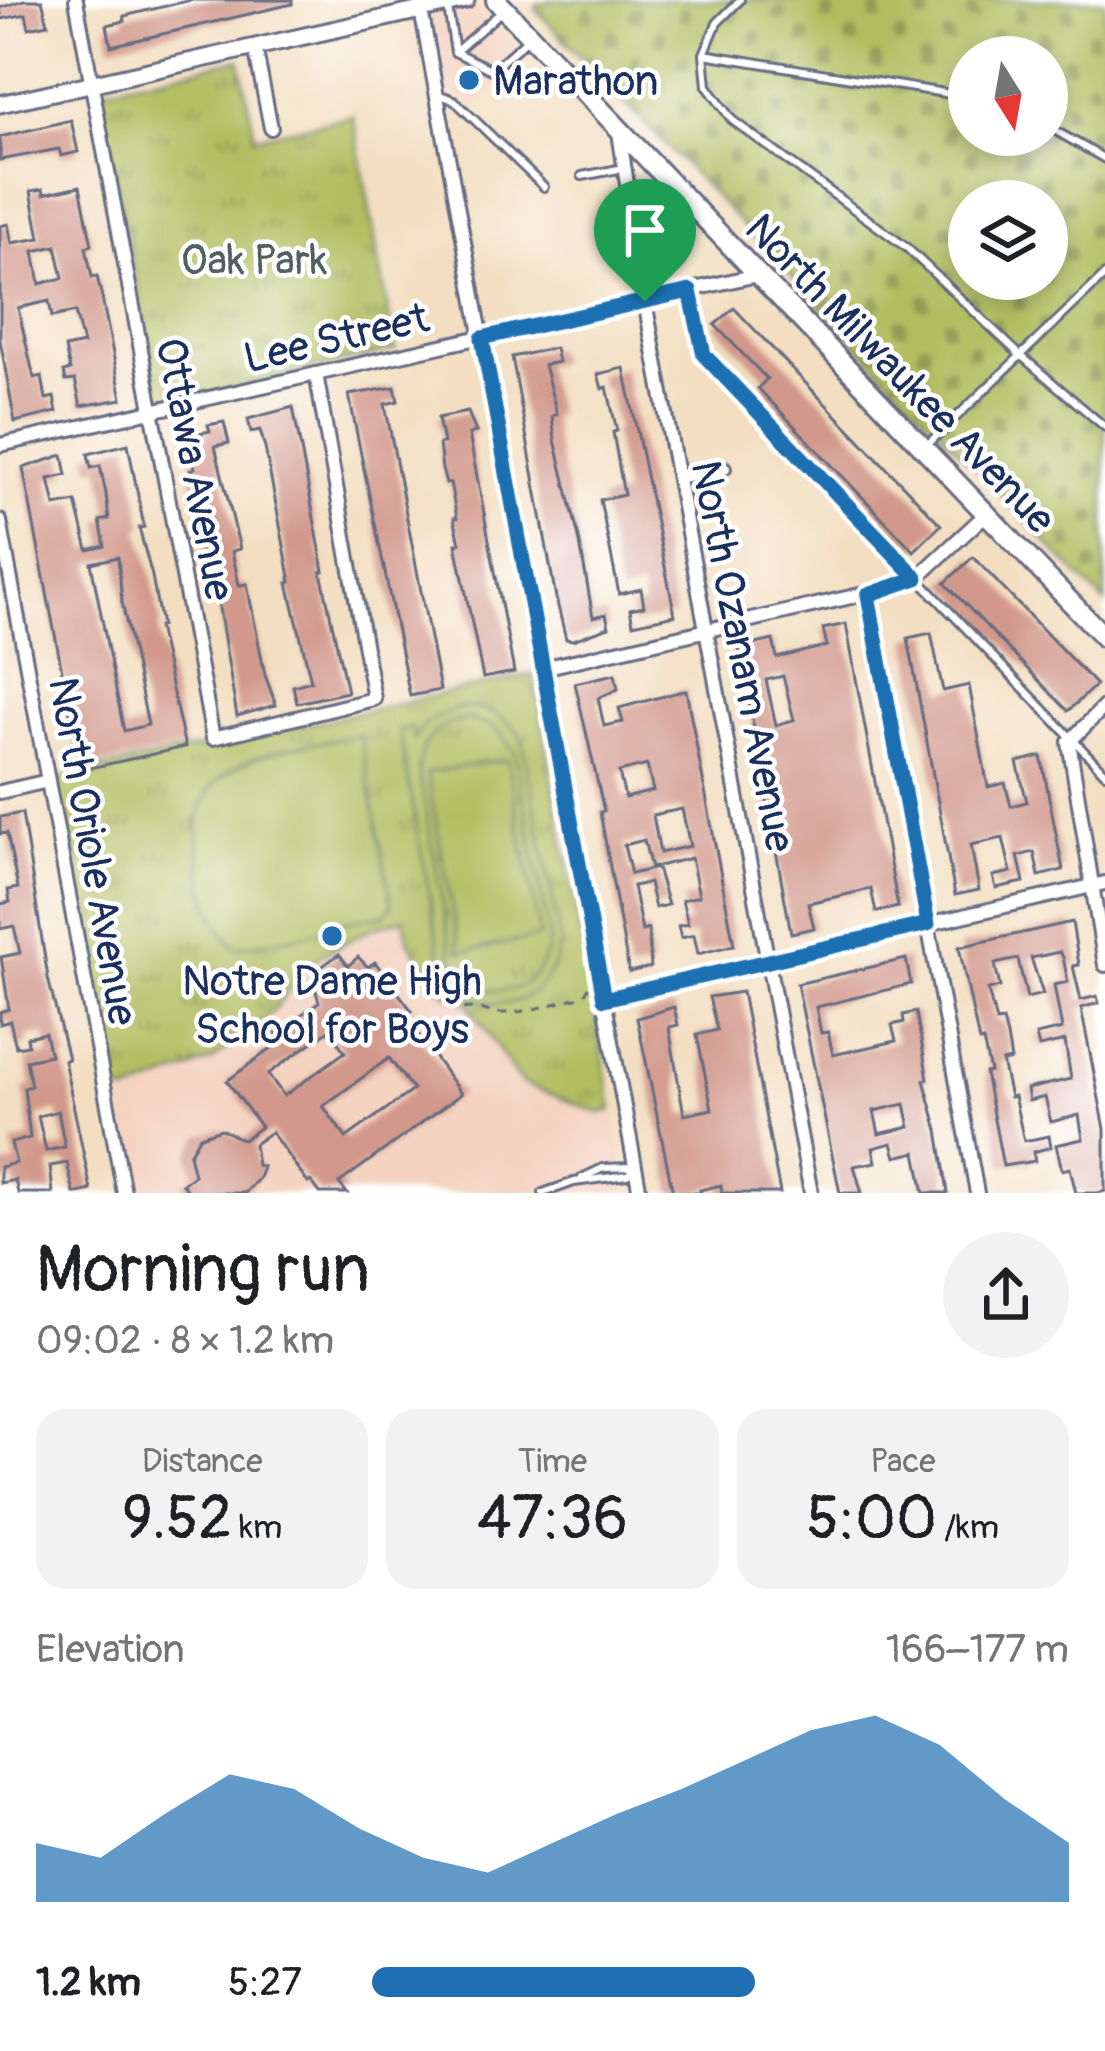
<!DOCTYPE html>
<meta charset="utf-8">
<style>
:root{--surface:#fff;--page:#f2f2f2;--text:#202124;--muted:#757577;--accent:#1f6fb2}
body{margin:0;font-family:Pangolin,sans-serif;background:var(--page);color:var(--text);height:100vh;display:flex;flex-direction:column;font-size:45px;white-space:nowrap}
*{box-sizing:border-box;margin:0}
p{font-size:39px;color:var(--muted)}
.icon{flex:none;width:66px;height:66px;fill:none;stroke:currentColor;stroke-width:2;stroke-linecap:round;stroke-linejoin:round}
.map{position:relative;height:1193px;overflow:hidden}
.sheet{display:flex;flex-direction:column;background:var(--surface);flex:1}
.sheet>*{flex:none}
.needle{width:78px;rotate:169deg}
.tools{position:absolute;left:948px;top:36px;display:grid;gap:24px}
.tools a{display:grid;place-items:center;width:120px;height:120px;border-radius:50%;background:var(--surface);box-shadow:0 6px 18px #0003;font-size:60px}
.pin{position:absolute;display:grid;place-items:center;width:102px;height:102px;color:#fff;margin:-123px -51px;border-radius:50% 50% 50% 0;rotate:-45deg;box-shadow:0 0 12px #0007}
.pin .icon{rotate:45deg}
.round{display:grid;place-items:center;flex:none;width:126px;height:126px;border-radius:63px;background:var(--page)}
.head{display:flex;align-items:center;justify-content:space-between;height:204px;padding:0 36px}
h1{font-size:66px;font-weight:600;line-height:90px}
.metrics{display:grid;grid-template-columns:repeat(3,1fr);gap:18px;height:204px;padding:12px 36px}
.metrics div{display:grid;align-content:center;border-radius:30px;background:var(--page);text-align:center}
.metrics b{font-size:60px;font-weight:600}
.metrics small{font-size:33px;font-weight:400}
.metrics p{font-size:33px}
.chart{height:336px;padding:24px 36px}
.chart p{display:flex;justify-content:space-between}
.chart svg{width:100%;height:216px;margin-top:12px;fill:var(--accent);opacity:.7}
ul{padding:0 36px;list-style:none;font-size:39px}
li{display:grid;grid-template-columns:192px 144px 1fr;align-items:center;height:90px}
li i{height:30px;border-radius:15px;background:var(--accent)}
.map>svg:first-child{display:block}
</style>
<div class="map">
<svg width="1105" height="1193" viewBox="0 0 1105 1193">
<defs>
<pattern id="grass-tufts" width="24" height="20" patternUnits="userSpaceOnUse" patternTransform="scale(3)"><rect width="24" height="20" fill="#b1bd5f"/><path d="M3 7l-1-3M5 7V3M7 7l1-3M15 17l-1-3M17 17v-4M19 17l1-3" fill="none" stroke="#8f9a52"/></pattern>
<pattern id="cemetery-stones" width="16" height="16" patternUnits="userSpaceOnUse" patternTransform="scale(3)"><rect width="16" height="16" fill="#b1bd5f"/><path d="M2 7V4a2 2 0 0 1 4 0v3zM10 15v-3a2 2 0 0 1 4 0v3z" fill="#8f9a52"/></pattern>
</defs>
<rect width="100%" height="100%" fill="#fff"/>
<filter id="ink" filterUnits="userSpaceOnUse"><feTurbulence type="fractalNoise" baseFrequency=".00833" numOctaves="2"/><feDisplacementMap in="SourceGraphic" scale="24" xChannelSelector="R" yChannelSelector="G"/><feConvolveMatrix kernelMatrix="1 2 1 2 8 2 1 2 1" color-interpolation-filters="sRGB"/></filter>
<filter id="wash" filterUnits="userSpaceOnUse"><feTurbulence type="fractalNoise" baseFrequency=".004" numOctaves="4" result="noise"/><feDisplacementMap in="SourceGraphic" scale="48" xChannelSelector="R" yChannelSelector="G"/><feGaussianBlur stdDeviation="2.7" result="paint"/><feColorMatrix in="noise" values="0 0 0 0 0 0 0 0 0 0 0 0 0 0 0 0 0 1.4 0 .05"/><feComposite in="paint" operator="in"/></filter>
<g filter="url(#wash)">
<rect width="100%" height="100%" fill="#f3dec1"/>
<g fill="#f4d3c1">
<polygon points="468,2 526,59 470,108 432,80 418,13"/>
<polygon points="533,674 629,1193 132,1193 54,780"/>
</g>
<g fill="url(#grass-tufts)" stroke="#66765e" stroke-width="3">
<polygon points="240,59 255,137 353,116 395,350 170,402 160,401 99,95 109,87"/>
<polygon points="533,674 613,1110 600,1113 521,1083 467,1002 446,994 409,942 404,918 370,929 317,958 298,976 276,1009 212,1061 129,1094 113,1091 54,780"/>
</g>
<path fill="url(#cemetery-stones)" stroke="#66765e" stroke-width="3" fill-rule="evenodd" d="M552 0H1105V603L536 10 537 4ZM969 57H1047V135H969ZM969 201H1047V279H969Z"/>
<g fill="#b1bd5f" stroke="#66765e" stroke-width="3" fill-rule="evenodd">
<path d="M458 708C486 706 506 715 522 739L559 934C561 975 528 1013 483 1001 468 997 463 987 447 990L399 730 411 727 414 739 427 722ZM470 719 496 728 515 752 549 935C547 995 483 1012 453 959L419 775C417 742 438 722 470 719Z"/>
<path d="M360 735 392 905 385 914 334 924V929L236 948C213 926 204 897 201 865 199 848 195 827 200 810 219 749 308 746 360 735Z"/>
<polygon points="507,759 540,937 460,952 427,773"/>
</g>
<g id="blocks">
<g fill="#d1988b" fill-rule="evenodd">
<polygon points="24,0 42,0 48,24 29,28 26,14 2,19 0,8"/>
<polygon points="191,0 292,0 292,4 111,46 107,25 125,21 124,16"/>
<polygon points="71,120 78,152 61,156 59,149 0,160 0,137"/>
<path d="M80 186 92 245 86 247 92 277 97 276 102 298 122 399 81 406 75 380 66 381 64 372 70 370 65 348 83 344 75 312 52 317 49 301 18 308 34 378 42 376 46 399 54 397 57 412 15 422 0 340V226L8 224 12 243 40 238 31 191 43 189 44 194ZM56 246 63 278 40 284 34 251Z"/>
<polygon points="734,308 941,525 914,551 758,388 767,379 715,325"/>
<polygon points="555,348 558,362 544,365 557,414 552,416 555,440 579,538 593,617 606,614 609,627 573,640 566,639 556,598 512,357"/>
<polygon points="624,368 675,615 633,624 630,609 644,606 641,589 619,594 600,500 624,495 613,432 617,431 607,387 602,389 598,374"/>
<polygon points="395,387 398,401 385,404 440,690 410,696 349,395"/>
<polygon points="293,407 324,571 321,572 347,692 297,703 293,686 311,681 288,583 291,582 265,448 260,430 251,432 248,419"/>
<polygon points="468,412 476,432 469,434 514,672 483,678 456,544 460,543 454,518 457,518 450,483 446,484 442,469 439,444 443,443 438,418"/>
<polygon points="224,422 229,443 215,446 240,549 232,551 239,585 247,584 265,675 276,705 237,716 215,584 202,532 209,530 206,515 200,516 190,470 195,468 184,436 210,431 208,425"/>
<path d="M128 444 144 527 139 528 152 576 161 626 158 627 185 747 81 770 23 468 63 455 67 475 49 479 55 506 76 502 88 550 105 546 100 521 109 519 106 494 100 466 91 468 88 454ZM118 557 122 602 148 725 124 731 91 563Z"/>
<polygon points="973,557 1096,685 1068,711 945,583"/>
<path d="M846 624 898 907 876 912 871 889 808 903 814 928 791 933 739 648 773 640 777 658 827 646 823 629ZM783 676 794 720 776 725 766 680Z"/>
<polygon points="931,633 943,691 969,685 988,787 1005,783 1011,806 1027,802 1017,762 1041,756 1063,870 1039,876 1034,852 1018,856 1024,882 996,888 993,876 1011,872 1003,838 971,845 979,890 955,895 908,638"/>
<path d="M615 674 618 689 598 698 604 726 623 722 619 708 686 690 734 945 698 954 694 935 681 938 678 926 688 924 682 900 699 896 691 858 651 868 644 840 624 845 631 874 657 868 668 905 655 908 649 883 633 886 642 931 648 929 651 967 629 972 600 812 604 811 575 683ZM647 765 653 791 625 798 619 772ZM682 809 690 846 660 853 653 815Z"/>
<path d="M22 813 48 978 68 1059 64 1060 91 1190 78 1193H74L67 1163 50 1166 53 1193H18L15 1180 0 1183V1167L16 1163 11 1143 30 1138 24 1088 31 1086 26 1060 50 1055 45 1033 27 1037 28 1045 16 1047 10 1021 0 1024V1012L9 1009 1 957 20 953 14 926 0 929V904L10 902 8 890 18 888 7 833 0 834V817ZM58 1111 65 1147 46 1151 38 1116Z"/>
<polygon points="1072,922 1079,965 1073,966 1081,1000 1097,996 1099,1003 1081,1008 1105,1129 1105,1191 1098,1193 1076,1193 1070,1168 1062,1170 1059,1157 1056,1145 1083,1139 1079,1115 1051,1122 1045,1097 1029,1101 1027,1089 1071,1079 1065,1041 1039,1047 1036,1035 1062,1029 1054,985 1068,982 1063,957 1060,952 1031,958 1043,994 1027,998 1018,959 995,964 1000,987 988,990 996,1022 1003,1021 1007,1036 1011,1060 1002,1062 1010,1097 1014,1096 1024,1141 1049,1136 1051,1147 1033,1152 1035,1161 1003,1166 985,1073 990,1072 983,1041 979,1042 959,947"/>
<path d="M339 954 348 966 358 957 368 967 375 962 412 1011 405 1016 461 1094 339 1183 347 1193H320L311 1181 308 1183 271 1132 254 1144 257 1165 263 1167 259 1178 245 1193H190L182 1184 194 1175 189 1154 200 1136 221 1129 243 1140 261 1127 227 1081 281 1041 276 1033 319 1002 315 988 326 983 317 970ZM329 1030 345 1052 284 1096 268 1074ZM389 1058 413 1090 346 1138 323 1106Z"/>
<path d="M906 959 911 984 816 1007 821 1033 828 1032 833 1055 896 1041 892 1025 904 1022 903 1015 916 1012 928 1079 924 1080 938 1130 948 1193H924L916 1152 896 1157 892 1143 873 1148 876 1162 854 1166 862 1193H840L797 984ZM905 1104 910 1127 879 1134 874 1111Z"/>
<polygon points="742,992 780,1193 722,1193 721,1185 700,1190 701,1193 673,1193 637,1018 674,1007 678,1025 669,1027 684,1115 712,1109 697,1035 717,1030 709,997"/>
</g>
</g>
</g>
<g filter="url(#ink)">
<use href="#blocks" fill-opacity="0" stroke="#676c81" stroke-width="3"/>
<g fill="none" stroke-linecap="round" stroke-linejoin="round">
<g stroke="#676c81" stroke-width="12">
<g id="service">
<polyline points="740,0 717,23 704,54 707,86 732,120 907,248 1019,354 1105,427"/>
<polyline points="448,8 455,52 492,70 530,37"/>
<polyline points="455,52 502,11"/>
<polyline points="704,54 969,97"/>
<polyline points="440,95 454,100 544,187"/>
<polyline points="1047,126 1105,159"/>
<polyline points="582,176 624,168"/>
<polyline points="690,292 703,355 1105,773"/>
<polyline points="926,446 1105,275"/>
<polyline points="582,1178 603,1168 632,1167"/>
<polyline points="543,1193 574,1182 627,1175 633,1171"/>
</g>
</g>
<g stroke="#676c81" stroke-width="18">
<g id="minor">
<polyline points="76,0 213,738 374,699 316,374"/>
<polyline points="421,10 640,1193"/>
<polyline points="255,47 271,128"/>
<polyline points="619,132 645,302 811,1193"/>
<polyline points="0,445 757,275"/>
<polyline points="678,477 724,468"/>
<polyline points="0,521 124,1193"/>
<polyline points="868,595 977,1193"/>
<polyline points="543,668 903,585 917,578 986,514"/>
<polyline points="1105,706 1069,742 1105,965"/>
<polyline points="0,792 48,781"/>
<polyline points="604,999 1105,883"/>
</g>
</g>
<g stroke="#676c81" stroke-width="21">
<polyline id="tertiary" points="0,104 466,0"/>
</g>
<g stroke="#676c81" stroke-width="24">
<polyline id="primary" points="496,0 1105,638"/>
</g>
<path stroke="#676c81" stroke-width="3" stroke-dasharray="9 9" stroke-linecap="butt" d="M463 1009C478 1005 488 1014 503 1013 529 1013 558 1002 584 996L589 987"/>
<use href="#service" stroke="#fff" stroke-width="6"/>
<use href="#minor" stroke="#fff" stroke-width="12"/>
<use href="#tertiary" stroke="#fff" stroke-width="15"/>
<use href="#primary" stroke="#fff" stroke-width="18"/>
</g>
</g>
<g fill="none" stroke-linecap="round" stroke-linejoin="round" filter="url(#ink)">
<g stroke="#fff" stroke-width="24">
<polygon id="route" points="690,291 704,355 917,578 868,595 928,924 604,999 482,338"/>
</g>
<use href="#route" stroke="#1f6fb2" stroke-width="15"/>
</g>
<g fill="#1f6fb2" stroke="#fff" stroke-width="4.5">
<circle cx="469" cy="80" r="12"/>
<circle cx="332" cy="936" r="12"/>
</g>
<g text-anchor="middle" stroke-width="9" stroke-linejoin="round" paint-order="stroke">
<g font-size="42" fill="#1b2f5e" stroke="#fff" text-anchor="start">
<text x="493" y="95">Marathon</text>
<text x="332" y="995" text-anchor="middle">Notre Dame High<tspan x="332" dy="48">School for Boys</tspan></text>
</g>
<g font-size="42" fill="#50615e" stroke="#fff">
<text x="254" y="274">Oak Park</text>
</g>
<g font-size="42" fill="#1b2f5e" stroke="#fff">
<text transform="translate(336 337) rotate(-13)" y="15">Lee Street</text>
<text transform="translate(901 373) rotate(46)" y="15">North Milwaukee Avenue</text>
<text transform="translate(196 469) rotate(79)" y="15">Ottawa Avenue</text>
<text transform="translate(744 656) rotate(79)" y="15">North Ozanam Avenue</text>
<text transform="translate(94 851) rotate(80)" y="15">North Oriole Avenue</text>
</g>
</g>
</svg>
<div class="tools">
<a><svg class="needle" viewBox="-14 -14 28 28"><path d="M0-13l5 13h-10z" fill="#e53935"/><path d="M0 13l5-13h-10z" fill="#757577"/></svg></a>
<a><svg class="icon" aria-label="layers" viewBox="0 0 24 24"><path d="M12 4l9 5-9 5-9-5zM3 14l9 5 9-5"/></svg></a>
</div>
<div class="pin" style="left:645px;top:302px;background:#1e9e55"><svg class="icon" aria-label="arrive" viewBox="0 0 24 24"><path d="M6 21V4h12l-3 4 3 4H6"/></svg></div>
</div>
<section class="sheet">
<div class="head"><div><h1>Morning run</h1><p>09:02 · 8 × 1.2 km</p></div><a class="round"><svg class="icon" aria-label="share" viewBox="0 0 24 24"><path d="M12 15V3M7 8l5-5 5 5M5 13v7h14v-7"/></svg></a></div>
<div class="metrics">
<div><p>Distance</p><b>9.52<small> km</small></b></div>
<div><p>Time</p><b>47:36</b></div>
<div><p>Pace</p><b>5:00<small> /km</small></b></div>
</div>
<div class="chart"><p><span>Elevation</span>166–177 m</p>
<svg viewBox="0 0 160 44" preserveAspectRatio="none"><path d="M0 44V32L10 35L20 26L30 18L40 21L50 29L60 35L70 38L80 32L90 26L100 21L110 15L120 9L130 6L140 12L150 23L160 32V44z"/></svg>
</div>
<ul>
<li><b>1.2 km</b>5:27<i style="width:55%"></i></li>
</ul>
</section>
